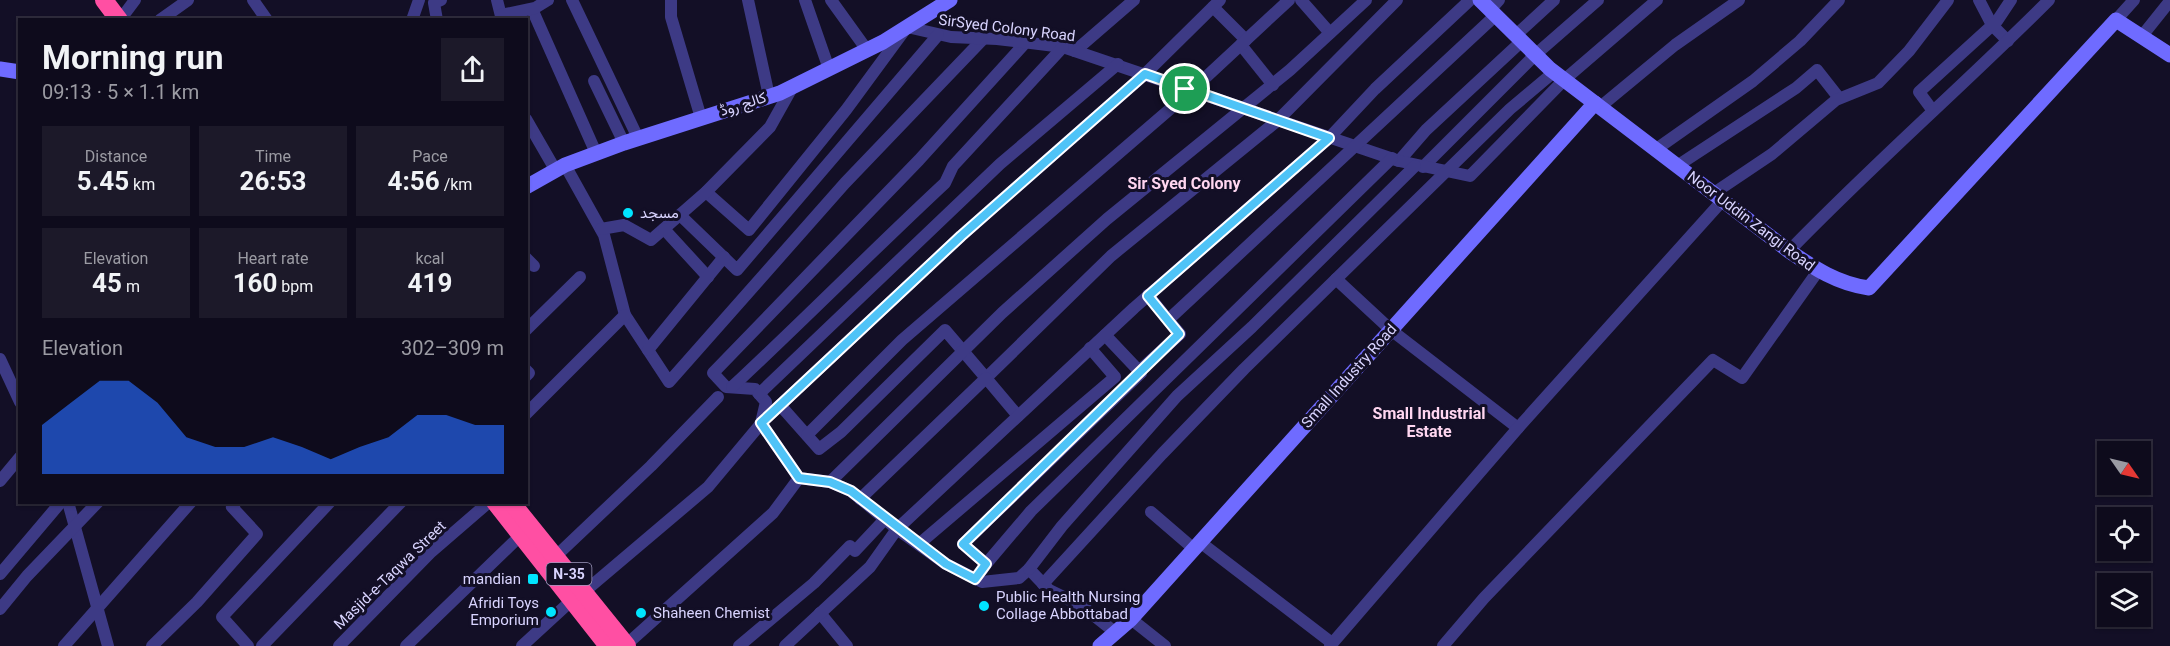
<!DOCTYPE html>
<meta charset="utf-8">
<style>
:root{--surface:#0e0b1c;--page:#1c1929;--text:#f1f3f6;--muted:#9b9ba3;--line:#2e2b3b;--accent:#2563eb}
body{margin:0;font-family:Roboto,Vazirmatn,sans-serif;background:var(--page);color:var(--text);height:100vh;display:flex;flex-direction:column;font-size:22px;white-space:nowrap}
*{box-sizing:border-box;margin:0}
p{font-size:20px;color:var(--muted)}
.icon{flex:none;width:33px;height:33px;fill:none;stroke:currentColor;stroke-width:2;stroke-linecap:round;stroke-linejoin:round}
.map{position:relative;flex:1;overflow:hidden}
.drawer{position:absolute;left:18px;top:18px;width:510px;height:486px;display:flex;flex-direction:column;background:var(--surface);border-radius:0px;box-shadow:0 2px 4px #0004,0 0 0 2px var(--line)}
.drawer>*{flex:none}
.needle{width:39px;rotate:124deg}
.fabs{position:absolute;left:2097px;top:441px;display:grid;gap:12px}
.fabs a{display:grid;place-items:center;width:54px;height:54px;border-radius:0px;background:var(--surface);box-shadow:0 2px 4px #0004,0 0 0 2px var(--line);font-size:30px}
.pin{position:absolute;display:grid;place-items:center;width:51px;height:51px;color:#fff;margin:-26px;border:3px solid #fff;border-radius:50%;box-shadow:0 2px 6px #0007}
.round{display:grid;place-items:center;flex:none;width:63px;height:63px;border-radius:0px;background:var(--page)}
.summary{display:flex;align-items:center;justify-content:space-between;height:102px;padding:0 24px}
h1{font-size:33px;font-weight:700;line-height:45px}
.stats{display:grid;grid-template-columns:repeat(3,1fr);gap:9px;height:102px;padding:6px 24px}
.stats div{display:grid;align-content:center;border-radius:0px;background:var(--page);text-align:center}
.stats b{font-size:26px;font-weight:700}
.stats small{font-size:16px;font-weight:400}
.stats p{font-size:16px}
.chart{height:168px;padding:12px 24px}
.chart p{display:flex;justify-content:space-between}
.chart svg{width:100%;height:108px;margin-top:6px;fill:var(--accent);opacity:.7}
.map>svg:first-child{display:block}
</style>
<div class="map">
<svg width="2170" height="646" viewBox="0 0 2170 646">
<rect width="100%" height="100%" fill="#130f26"/>
<g fill="none" stroke-linecap="round" stroke-linejoin="round">
<g stroke="#3d3a85" stroke-width="12">
<polyline points="253,0 267,20"/>
<polyline points="497,0 502,20"/>
<polyline points="572,0 638,138"/>
<polyline points="671,0 671,17 701,118"/>
<polyline points="748,0 769,96"/>
<polyline points="805,0 829,69"/>
<polyline points="831,0 867,50"/>
<polyline points="1301,0 1330,33"/>
<polyline points="1979,0 1992,25 2008,41"/>
<polyline points="1213,7 1246,40"/>
<polyline points="532,9 596,153"/>
<polyline points="1490,10 1499,0"/>
<polyline points="126,12 135,0"/>
<polyline points="501,15 535,8 548,0"/>
<polyline points="160,20 188,0"/>
<polyline points="412,20 419,0"/>
<polyline points="437,20 434,3 441,0"/>
<polyline points="2116,20 2134,0"/>
<polyline points="1516,35 1554,0"/>
<polyline points="2142,36 2170,1"/>
<polyline points="1026,42 919,160 713,373 726,387 755,389 766,402 761,423 799,478 830,482 851,491 897,529 946,564 982,582 1019,578 1029,569 1049,590 1082,606 1116,633"/>
<polyline points="1241,45 1273,85"/>
<polyline points="1075,51 1134,0"/>
<polyline points="594,81 624,143"/>
<polyline points="1600,107 1675,45 1739,0"/>
<polyline points="1933,111 1919,92 1997,21 2011,0"/>
<polyline points="526,119 556,171"/>
<polyline points="1655,150 1753,81 1800,41 1839,0"/>
<polyline points="1399,161 1426,130 1522,41"/>
<polyline points="565,165 604,235 625,315 669,382 845,183 984,38"/>
<polyline points="1677,166 1796,88 1817,70 1839,98"/>
<polyline points="1423,167 1535,55 1598,0"/>
<polyline points="706,192 749,230 846,110 907,27 951,37 997,39 1063,47 1399,161 1470,176 1564,80 1657,0"/>
<polyline points="1714,193 1772,154 1836,100 1878,83 1909,51 1948,0"/>
<polyline points="680,215 737,270 938,35"/>
<polyline points="601,229 624,225 651,240 706,192 770,127 793,86"/>
<polyline points="664,229 708,277"/>
<path d="M1789 251C1873 164 1964 85 2049 0"/>
<polyline points="526,258 534,266"/>
<polyline points="1336,279 1391,330 1518,428"/>
<polyline points="1148,295 1168,320"/>
<polyline points="526,330 580,277"/>
<polyline points="648,350 724,257"/>
<polyline points="0,359 20,402"/>
<polyline points="526,370 529,373 526,376"/>
<polyline points="1139,371 1180,334 1168,320 1496,15"/>
<path d="M732 387C804 320 873 250 945 183L953 166 1063 47"/>
<polyline points="759,394 1000,164 1118,64"/>
<polyline points="780,405 819,449 841,432 945,330 986,378 1111,256 1277,121 1397,0"/>
<polyline points="526,414 625,315"/>
<polyline points="807,435 902,340 1191,91 1289,0"/>
<polyline points="0,481 20,457"/>
<polyline points="830,482 1002,313 1107,219 1290,70 1366,0"/>
<polyline points="860,499 986,378 1018,416"/>
<polyline points="68,502 108,646"/>
<polyline points="1151,512 1194,549"/>
<polyline points="1200,542 1332,643"/>
<polyline points="919,544 1115,377 1090,348"/>
<polyline points="555,557 651,466 718,397"/>
<polyline points="986,564 1031,511 1392,158"/>
<polyline points="1029,569 1062,526 1177,396 1252,327 1415,166"/>
<polyline points="982,570 986,564 963,544 1141,373 1105,335"/>
<polyline points="0,574 61,502"/>
<polyline points="1043,584 1162,454 1244,369 1510,109 1554,72"/>
<polyline points="584,592 708,487 764,420 961,236 1145,74 1220,0"/>
<polyline points="0,609 27,576 98,502"/>
<polyline points="820,613 847,646"/>
<polyline points="1131,619 1165,646"/>
<polyline points="626,645 773,513 799,478"/>
<polyline points="64,646 191,502"/>
<polyline points="152,646 197,602 257,534 232,507 236,502"/>
<polyline points="248,646 222,617 330,502"/>
<polyline points="262,646 401,502"/>
<polyline points="339,646 430,553 489,502"/>
<polyline points="406,646 521,535"/>
<polyline points="522,646 572,600"/>
<polyline points="739,646 814,583 850,546 855,551 885,519"/>
<polyline points="785,646 870,567 897,529 1134,308 1329,138 1375,89 1470,0"/>
<polyline points="1330,646 1518,428 1723,200"/>
<polyline points="1443,646 1484,598 1713,360 1742,378 1818,271"/>
</g>
<g stroke="#6f6bff" stroke-width="15">
<path d="M1480 0 1550 69 1789 251C1814 268 1838 284 1869 288L2116 20 2170 55"/>
<polyline points="0,69 20,72"/>
<polyline points="526,187 565,165 624,143 780,93 883,42 950,0"/>
<polyline points="1100,646 1131,619 1595,103"/>
</g>
<g stroke="#ff4fa3" stroke-width="18">
<polyline points="104,0 119,20"/>
<polyline points="495,502 608,646"/>
<polyline points="511,502 627,646"/>
</g>
</g>
<g fill="none" stroke-linecap="round" stroke-linejoin="round">
<g stroke="#fff" stroke-width="12">
<polygon id="route" points="1145,74 1329,138 1148,296 1179,334 963,544 986,564 975,579 946,564 851,491 830,482 799,478 761,423 961,236"/>
</g>
<use href="#route" stroke="#4fc3f7" stroke-width="8"/>
</g>
<g fill="#00e5ff" stroke="#130f26" stroke-width="2">
<circle cx="628" cy="213" r="6"/>
<rect x="527" y="573" width="12" height="12" rx="3"/>
<circle cx="984" cy="606" r="6"/>
<circle cx="551" cy="612" r="6"/>
<circle cx="641" cy="613" r="6"/>
</g>
<g text-anchor="middle" stroke-width="6" stroke-linejoin="round" paint-order="stroke">
<rect fill="#130f26" stroke="#9e99be" stroke-width="1.5" x="546.5" y="563" width="45" height="22" rx="4.5"/>
<g font-size="14" font-weight="bold" fill="#d9d4ff">
<text x="569" y="579">N-35</text>
</g>
<g font-size="15" fill="#d9d4ff" stroke="#130f26">
<text transform="translate(1007 28) rotate(7)" y="5">SirSyed Colony Road</text>
<text transform="translate(743 104) rotate(-18)" y="5">کالج روڈ</text>
<text transform="translate(1751 221) rotate(37)" y="5">Noor Uddin Zangi Road</text>
<text transform="translate(1349 376) rotate(-48)" y="5">Small Industry Road</text>
<text transform="translate(390 575) rotate(-44)" y="5">Masjid-e-Taqwa Street</text>
</g>
<g font-size="15" fill="#d9d4ff" stroke="#130f26" text-anchor="start">
<text x="640" y="218">مسجد</text>
<text x="521" y="584" text-anchor="end">mandian</text>
<text x="996" y="602">Public Health Nursing<tspan x="996" dy="17">Collage Abbottabad</tspan></text>
<text x="539" y="608" text-anchor="end">Afridi Toys<tspan x="539" dy="17">Emporium</tspan></text>
<text x="653" y="618">Shaheen Chemist</text>
</g>
<g font-size="16" font-weight="bold" fill="#ffd6f0" stroke="#130f26">
<text x="1184" y="189">Sir Syed Colony</text>
<text x="1429" y="419">Small Industrial<tspan x="1429" dy="18">Estate</tspan></text>
</g>
</g>
</svg>
<div class="fabs">
<a><svg class="needle" viewBox="-14 -14 28 28"><path d="M0-13l5 13h-10z" fill="#e53935"/><path d="M0 13l5-13h-10z" fill="#9b9ba3"/></svg></a>
<a><svg class="icon" aria-label="locate" viewBox="0 0 24 24"><circle cx="12" cy="12" r="6"/><path d="M12 2v4M12 18v4M2 12h4M18 12h4"/></svg></a>
<a><svg class="icon" aria-label="layers" viewBox="0 0 24 24"><path d="M12 4l9 5-9 5-9-5zM3 14l9 5 9-5"/></svg></a>
</div>
<div class="pin" style="left:1185px;top:89px;background:#1e9e55"><svg class="icon" aria-label="arrive" viewBox="0 0 24 24"><path d="M6 21V4h12l-3 4 3 4H6"/></svg></div>
<section class="drawer">
<div class="summary"><div><h1>Morning run</h1><p>09:13 · 5 × 1.1 km</p></div><a class="round"><svg class="icon" aria-label="share" viewBox="0 0 24 24"><path d="M12 15V3M7 8l5-5 5 5M5 13v7h14v-7"/></svg></a></div>
<div class="stats">
<div><p>Distance</p><b>5.45<small> km</small></b></div>
<div><p>Time</p><b>26:53</b></div>
<div><p>Pace</p><b>4:56<small> /km</small></b></div>
</div>
<div class="stats">
<div><p>Elevation</p><b>45<small> m</small></b></div>
<div><p>Heart rate</p><b>160<small> bpm</small></b></div>
<div><p>kcal</p><b>419</b></div>
</div>
<div class="chart"><p><span>Elevation</span>302–309 m</p>
<svg viewBox="0 0 160 44" preserveAspectRatio="none"><path d="M0 44V24L10 15L20 6L30 6L40 15L50 29L60 33L70 33L80 29L90 33L100 38L110 33L120 29L130 20L140 20L150 24L160 24V44z"/></svg>
</div>
</section>
</div>
